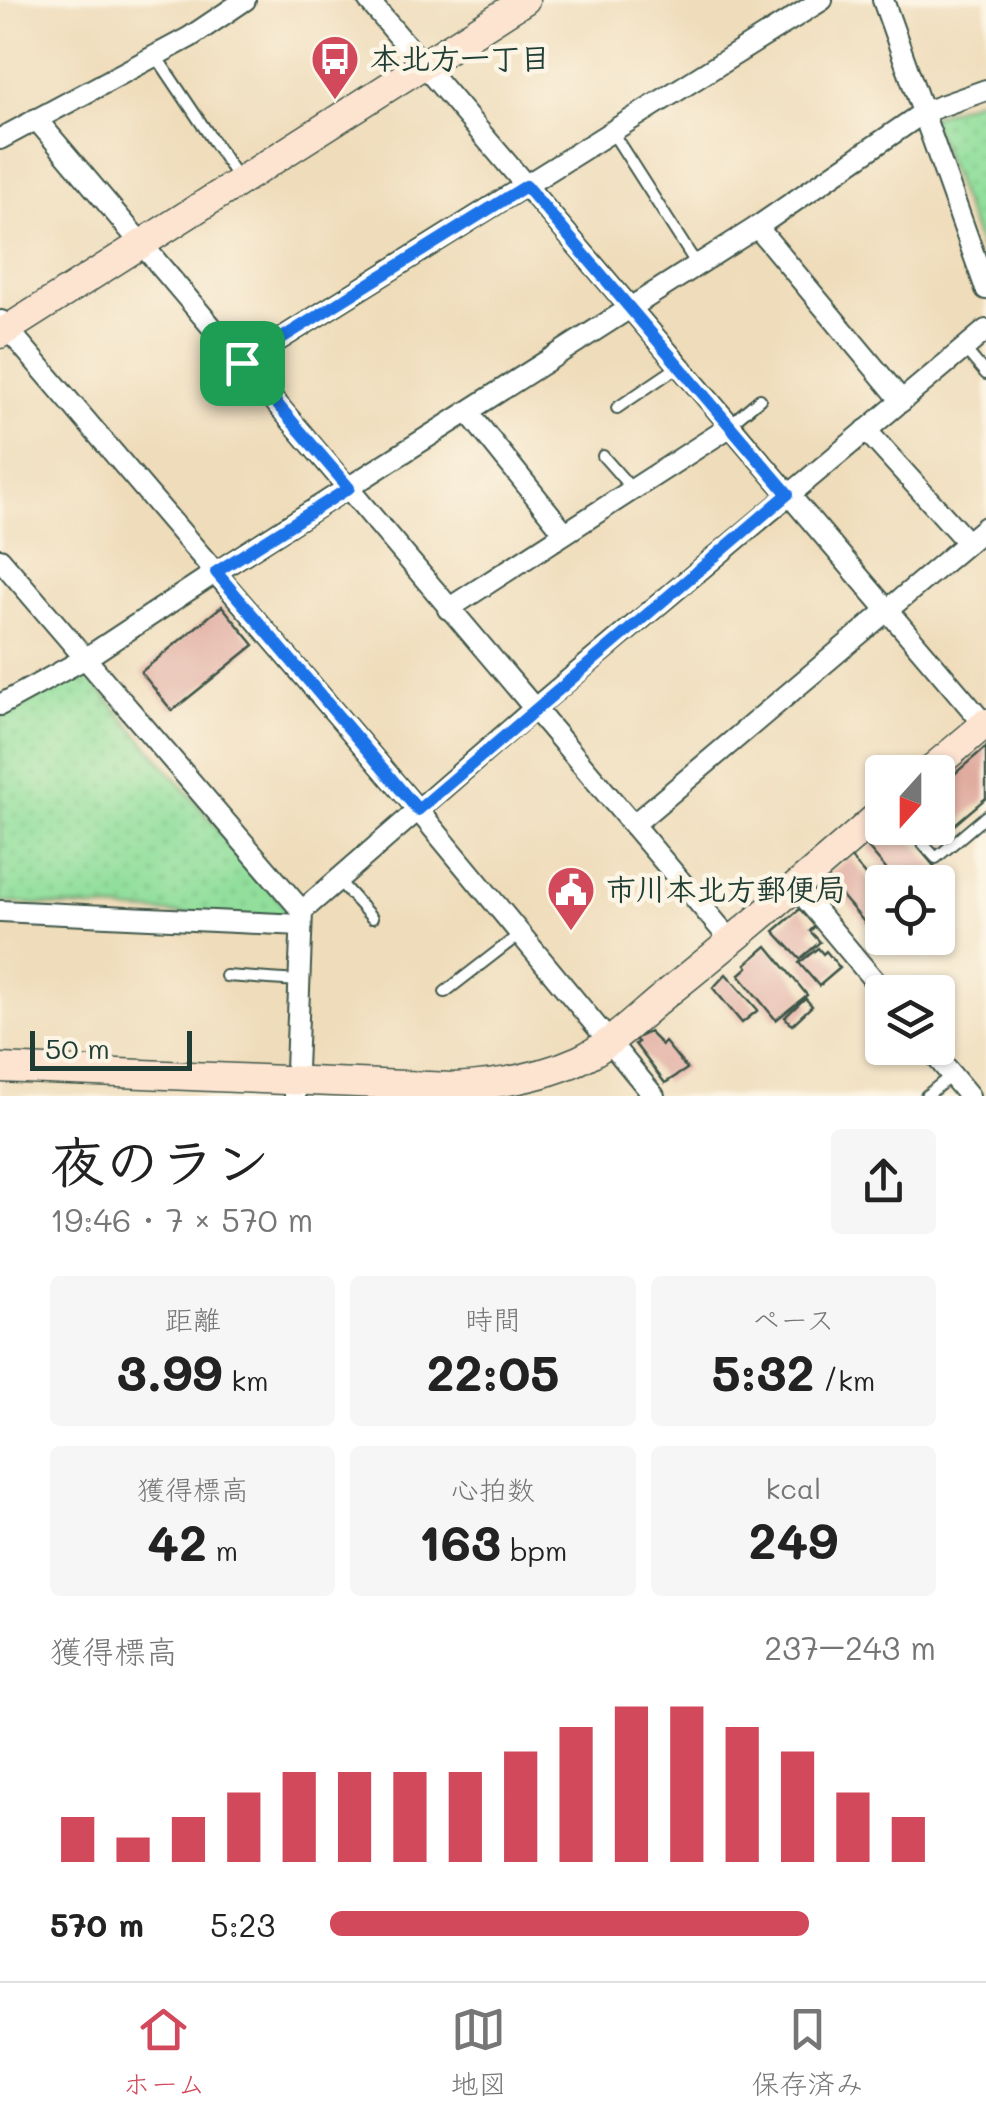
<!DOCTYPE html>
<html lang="ja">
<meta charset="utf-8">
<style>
:root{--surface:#fff;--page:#f6f6f6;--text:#222;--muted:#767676;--line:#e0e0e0;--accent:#d1495b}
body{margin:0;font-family:Mali,"Klee One",sans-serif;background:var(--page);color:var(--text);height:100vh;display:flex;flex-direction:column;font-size:38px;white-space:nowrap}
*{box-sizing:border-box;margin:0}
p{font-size:32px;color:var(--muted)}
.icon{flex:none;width:55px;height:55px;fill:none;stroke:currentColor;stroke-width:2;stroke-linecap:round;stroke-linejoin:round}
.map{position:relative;height:1096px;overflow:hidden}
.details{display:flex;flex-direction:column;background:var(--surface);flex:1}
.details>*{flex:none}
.needle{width:65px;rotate:201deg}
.controls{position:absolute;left:865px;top:755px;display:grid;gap:20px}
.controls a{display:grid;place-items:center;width:90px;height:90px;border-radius:10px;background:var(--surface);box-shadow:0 2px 8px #0004;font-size:50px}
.scale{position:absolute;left:30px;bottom:25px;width:162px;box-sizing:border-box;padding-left:10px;border:5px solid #1f3d34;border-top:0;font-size:28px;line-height:35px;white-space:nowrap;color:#1f3d34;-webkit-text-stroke:8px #fcf5e5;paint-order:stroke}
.pin{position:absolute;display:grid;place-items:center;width:85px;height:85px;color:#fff;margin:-42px;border-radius:20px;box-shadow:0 5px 15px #0006}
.round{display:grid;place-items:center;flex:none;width:105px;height:105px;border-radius:10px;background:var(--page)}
.head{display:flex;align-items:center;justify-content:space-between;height:170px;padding:0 50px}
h1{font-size:55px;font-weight:800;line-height:75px}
.metrics{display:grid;grid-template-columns:repeat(3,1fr);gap:15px;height:170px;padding:10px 50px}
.metrics div{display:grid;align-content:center;border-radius:10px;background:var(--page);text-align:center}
.metrics b{font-size:50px;font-weight:800}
.metrics small{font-size:28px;font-weight:400}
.metrics p{font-size:28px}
.chart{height:280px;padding:20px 50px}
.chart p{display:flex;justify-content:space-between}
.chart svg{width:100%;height:180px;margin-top:10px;stroke:var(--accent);stroke-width:6}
ul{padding:0 50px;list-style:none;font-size:32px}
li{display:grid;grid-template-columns:160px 120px 1fr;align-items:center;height:75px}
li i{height:25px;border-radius:12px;background:var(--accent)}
.menu{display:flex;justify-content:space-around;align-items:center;height:140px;border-top:2px solid var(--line);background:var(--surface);font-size:28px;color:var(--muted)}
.menu a{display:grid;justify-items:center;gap:5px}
.menu .current{color:var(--accent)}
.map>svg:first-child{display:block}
</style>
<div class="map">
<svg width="986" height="1096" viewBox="0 0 986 1096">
<defs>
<pattern id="grass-dots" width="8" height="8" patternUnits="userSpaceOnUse" patternTransform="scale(2.5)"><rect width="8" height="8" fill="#92df9c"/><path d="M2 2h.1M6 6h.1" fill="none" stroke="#7dc087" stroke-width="1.8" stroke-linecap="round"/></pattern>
</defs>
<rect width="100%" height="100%" fill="#fcf5e5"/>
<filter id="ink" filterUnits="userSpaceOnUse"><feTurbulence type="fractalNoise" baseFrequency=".01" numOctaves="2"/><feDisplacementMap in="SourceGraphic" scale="20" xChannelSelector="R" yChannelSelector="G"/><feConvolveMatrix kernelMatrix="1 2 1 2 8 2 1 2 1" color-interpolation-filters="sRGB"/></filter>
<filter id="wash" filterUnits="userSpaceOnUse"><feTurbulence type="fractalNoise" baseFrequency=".0048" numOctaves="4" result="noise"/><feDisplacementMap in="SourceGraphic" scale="40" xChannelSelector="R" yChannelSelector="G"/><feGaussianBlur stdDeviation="2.25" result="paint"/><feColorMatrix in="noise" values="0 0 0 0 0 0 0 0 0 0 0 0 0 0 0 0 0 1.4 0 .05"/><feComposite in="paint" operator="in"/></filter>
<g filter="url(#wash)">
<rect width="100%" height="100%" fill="#efdcba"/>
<g fill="url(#grass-dots)" stroke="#588e68" stroke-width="2.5">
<polygon points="986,97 986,263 930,117"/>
<polygon points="83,670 290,913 289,921 0,902 0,718"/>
</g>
<g id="blocks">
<g fill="#dea499">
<polygon points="222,606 254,645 172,711 141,672"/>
<polygon points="986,747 986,798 946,832 938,822 938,788"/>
<polygon points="892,828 902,828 939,872 926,882 897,882 868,848"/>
<polygon points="850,857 882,895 882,931 876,936 826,877"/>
<polygon points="800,909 815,926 810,931 820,942 800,959 774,931"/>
<polygon points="767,946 807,995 776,1020 739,975 748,967 746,964"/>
<polygon points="818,948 823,954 826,951 840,968 819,986 799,963"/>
<polygon points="726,974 758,1010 742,1023 713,988"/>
<polygon points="805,998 812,1006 792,1025 785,1017"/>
<polygon points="649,1032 662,1045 665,1042 687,1069 665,1083 635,1044 638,1042 635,1039"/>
</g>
</g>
</g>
<g filter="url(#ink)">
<use href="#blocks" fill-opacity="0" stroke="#3e5548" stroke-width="2.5"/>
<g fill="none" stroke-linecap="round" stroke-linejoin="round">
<g stroke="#3e5548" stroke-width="14">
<g id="lane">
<polyline points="156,56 240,181"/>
<polyline points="612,132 697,265"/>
<polyline points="964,348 986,374"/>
<polyline points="617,408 679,366"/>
<polyline points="730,424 760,399"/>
<polyline points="603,456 632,489"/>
<polyline points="909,828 936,858 986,816"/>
<polyline points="338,880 372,918"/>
<polyline points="226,976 299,981"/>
<polyline points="445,992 520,934"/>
<polyline points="926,1096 952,1075"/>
</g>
</g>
<g stroke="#3e5548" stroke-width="24">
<g id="street">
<polyline points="368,0 986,726"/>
<polyline points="883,0 986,289"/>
<polyline points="36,119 732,942"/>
<polyline points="0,139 190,37 245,0"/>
<polyline points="757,227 902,401"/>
<polyline points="1,321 418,810 654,1096"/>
<polyline points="242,363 822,0"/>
<polyline points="468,412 565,533"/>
<polyline points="866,430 967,542"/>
<polyline points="0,559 302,911 295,1096"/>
<polyline points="448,609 731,426"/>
<polyline points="0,705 86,658 216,572 757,227 924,112 986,90"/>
<polyline points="633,825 986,527"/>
<polyline points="796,887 884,992"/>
<polyline points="0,911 301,925"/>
<polyline points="302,911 534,709 986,330"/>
<polyline points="929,1048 969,1096"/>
</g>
</g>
<g stroke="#3e5548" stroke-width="31">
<g id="secondary">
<polyline points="0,334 525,0"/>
<polyline points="928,772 986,723"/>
<path d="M0 1068 452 1087C495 1085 539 1078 579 1060 611 1045 638 1017 665 995 739 936 811 874 882 812"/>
</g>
</g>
<use href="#lane" stroke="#fff" stroke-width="10"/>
<use href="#street" stroke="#fff" stroke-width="20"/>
<use href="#secondary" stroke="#fde4d1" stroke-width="28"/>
</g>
</g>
<g fill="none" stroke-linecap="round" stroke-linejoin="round" filter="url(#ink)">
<g stroke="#fff" stroke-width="20">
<polygon id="route" points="526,186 788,494 418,810 216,572 349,488 242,363"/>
</g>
<use href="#route" stroke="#1a73e8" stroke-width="12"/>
</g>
<defs>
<g id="bus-pin" transform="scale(2.5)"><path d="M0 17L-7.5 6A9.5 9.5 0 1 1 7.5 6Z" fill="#d1495b" stroke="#fcf5e5"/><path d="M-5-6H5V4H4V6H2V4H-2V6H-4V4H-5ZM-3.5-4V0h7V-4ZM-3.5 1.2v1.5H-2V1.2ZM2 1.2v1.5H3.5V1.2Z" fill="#fff"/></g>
<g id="civic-pin" transform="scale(2.5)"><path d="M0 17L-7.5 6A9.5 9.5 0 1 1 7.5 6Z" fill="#d1495b" stroke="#fcf5e5"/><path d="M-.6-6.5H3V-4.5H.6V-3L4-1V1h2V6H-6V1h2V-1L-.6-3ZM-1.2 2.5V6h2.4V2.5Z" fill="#fff"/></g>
</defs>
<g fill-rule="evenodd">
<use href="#bus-pin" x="335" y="59"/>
<use href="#civic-pin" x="571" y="890"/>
</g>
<g text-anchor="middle" stroke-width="9" stroke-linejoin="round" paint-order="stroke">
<g font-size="30" font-weight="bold" fill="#1f3d34" stroke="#fcf5e5" text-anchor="start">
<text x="370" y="69">本北方一丁目</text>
<text x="606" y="900">市川本北方郵便局</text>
</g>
</g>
</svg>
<div class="controls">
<a><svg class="needle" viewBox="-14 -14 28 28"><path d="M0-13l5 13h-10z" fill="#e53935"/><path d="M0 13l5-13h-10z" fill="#767676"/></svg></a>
<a><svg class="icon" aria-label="locate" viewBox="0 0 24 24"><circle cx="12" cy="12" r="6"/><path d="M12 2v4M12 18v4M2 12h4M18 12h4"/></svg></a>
<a><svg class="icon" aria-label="layers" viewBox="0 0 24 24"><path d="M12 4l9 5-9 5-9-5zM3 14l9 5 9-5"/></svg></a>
</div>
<div class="scale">50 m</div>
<div class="pin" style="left:242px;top:363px;background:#1e9e55"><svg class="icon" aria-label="arrive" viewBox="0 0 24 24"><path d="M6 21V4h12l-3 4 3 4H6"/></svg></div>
</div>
<section class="details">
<div class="head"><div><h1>夜のラン</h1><p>19:46 · 7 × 570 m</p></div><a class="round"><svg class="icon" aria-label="share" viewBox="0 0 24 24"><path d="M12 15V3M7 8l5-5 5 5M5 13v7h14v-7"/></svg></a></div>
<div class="metrics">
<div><p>距離</p><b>3.99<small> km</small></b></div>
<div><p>時間</p><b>22:05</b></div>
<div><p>ペース</p><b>5:32<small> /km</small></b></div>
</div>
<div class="metrics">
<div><p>獲得標高</p><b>42<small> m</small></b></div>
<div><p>心拍数</p><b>163<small> bpm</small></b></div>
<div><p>kcal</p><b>249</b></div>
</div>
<div class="chart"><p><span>獲得標高</span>237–243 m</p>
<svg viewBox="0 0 160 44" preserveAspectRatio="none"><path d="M5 44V33M15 44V38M25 44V33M35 44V27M45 44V22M55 44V22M65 44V22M75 44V22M85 44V17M95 44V11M105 44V6M115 44V6M125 44V11M135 44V17M145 44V27M155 44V33"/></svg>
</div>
<ul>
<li><b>570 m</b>5:23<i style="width:79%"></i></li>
</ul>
</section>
<nav class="menu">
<a class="current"><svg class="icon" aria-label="home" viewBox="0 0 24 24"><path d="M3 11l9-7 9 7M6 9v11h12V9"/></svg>ホーム</a>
<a><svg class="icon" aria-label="map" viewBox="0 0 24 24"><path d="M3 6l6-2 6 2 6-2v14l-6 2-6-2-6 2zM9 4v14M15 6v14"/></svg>地図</a>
<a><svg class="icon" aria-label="saved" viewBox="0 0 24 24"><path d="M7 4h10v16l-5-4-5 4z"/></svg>保存済み</a>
</nav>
